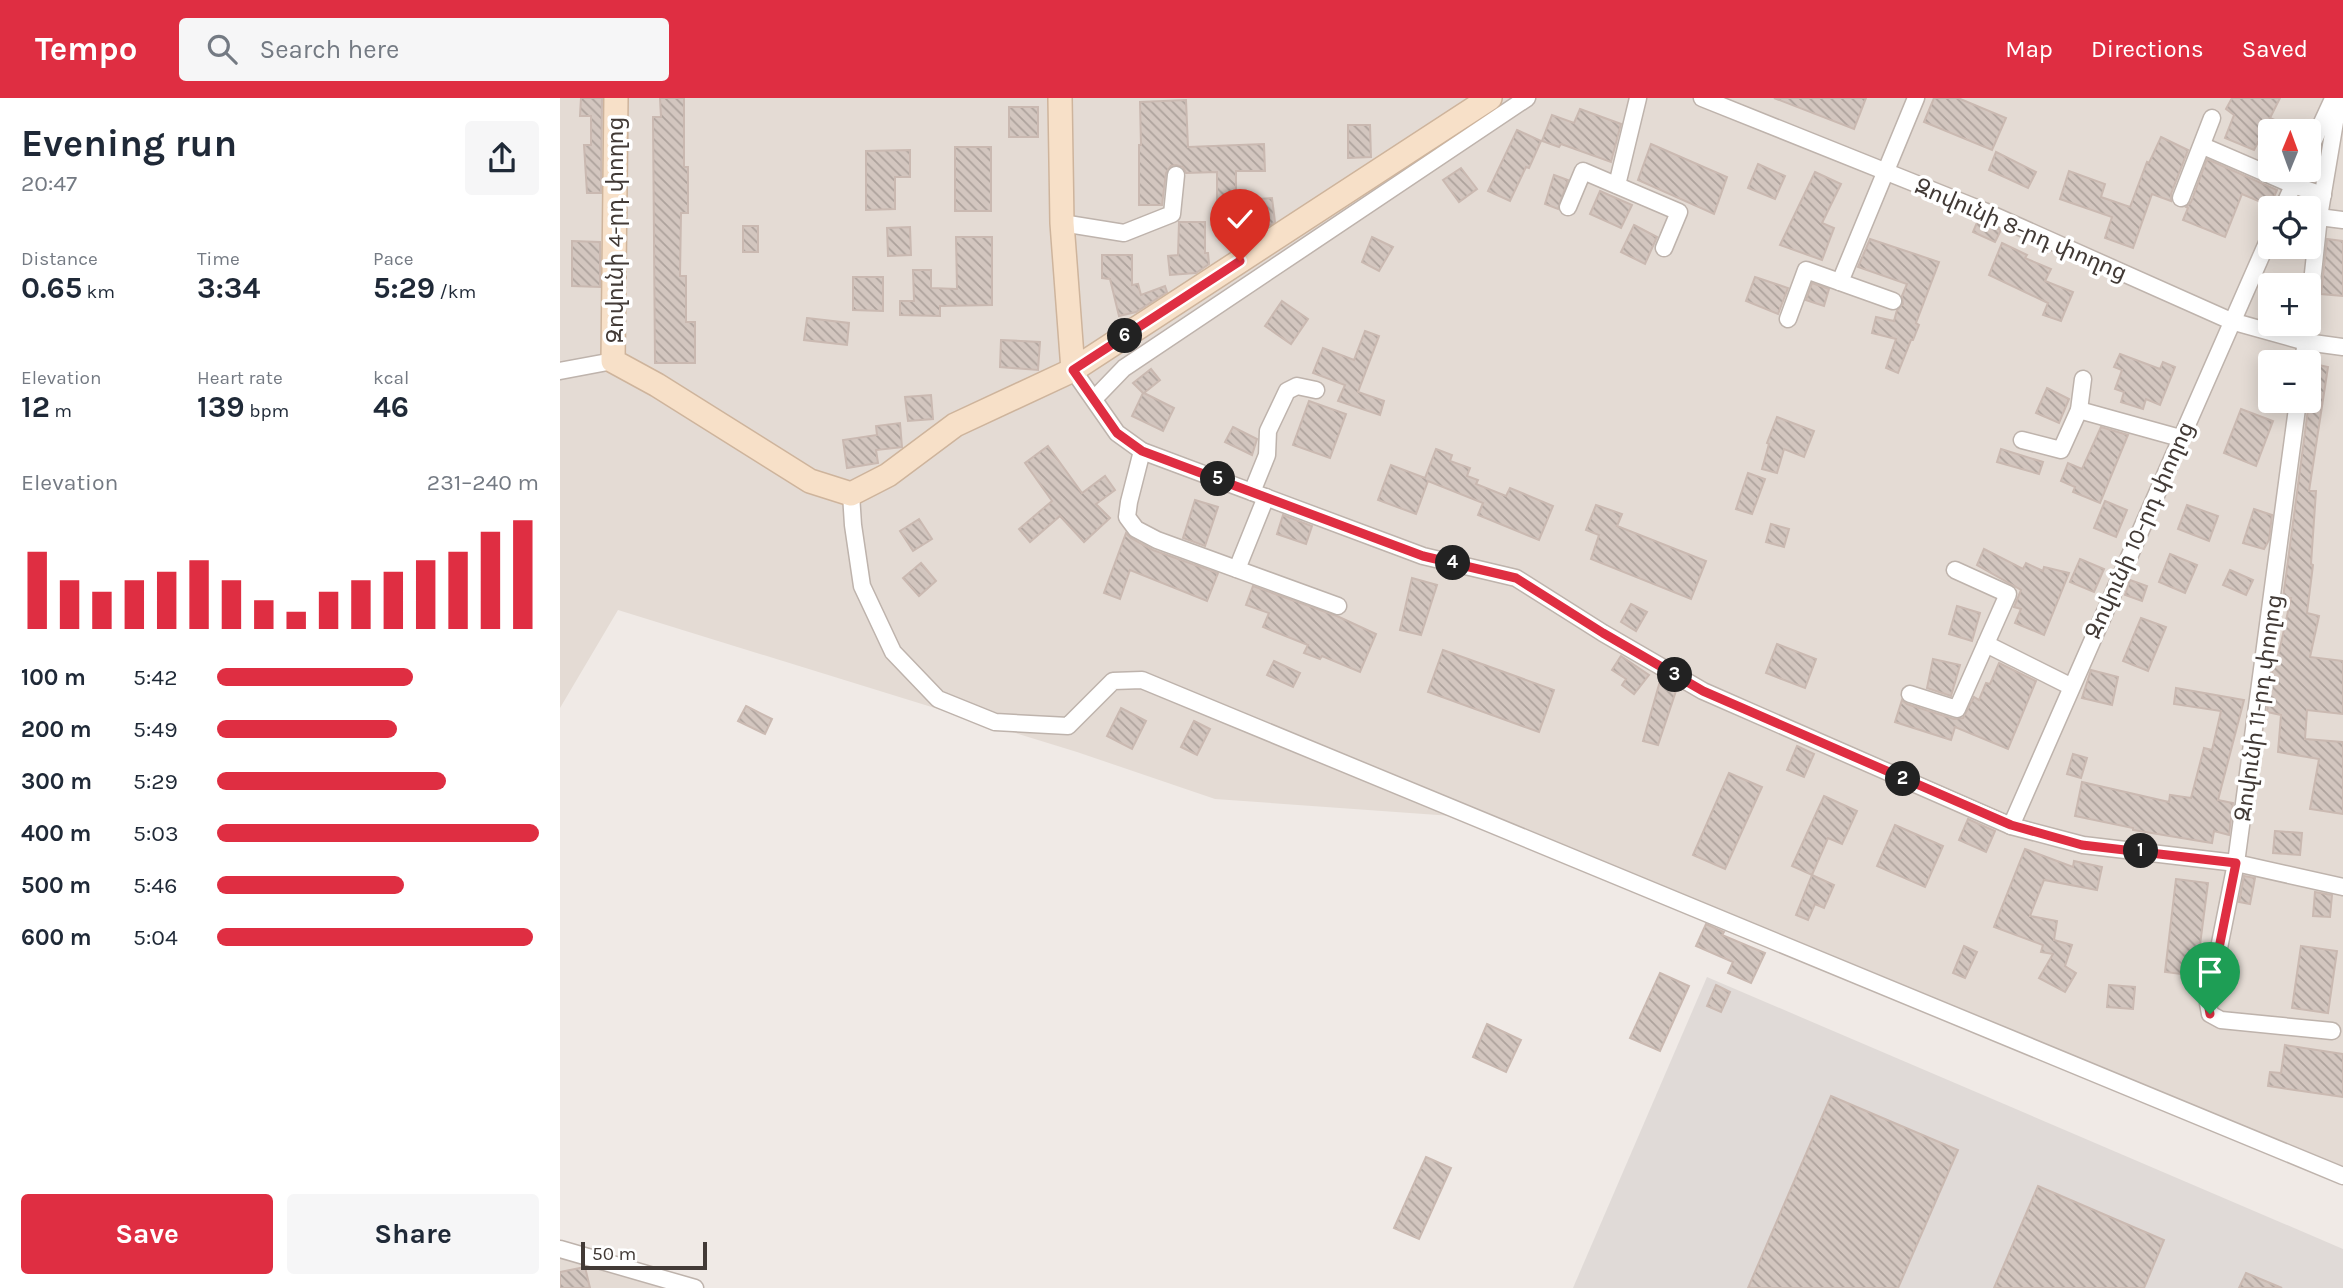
<!DOCTYPE html>
<meta charset="utf-8">
<style>
:root{--surface:#fff;--page:#f6f6f7;--text:#1f2937;--muted:#747a83;--accent:#df2e42}
body{margin:0;font-family:Karla,"Noto Sans Armenian",sans-serif;background:var(--page);color:var(--text);height:100vh;display:flex;flex-direction:column;font-size:26px;white-space:nowrap}
*{box-sizing:border-box;margin:0}
p{font-size:23px;color:var(--muted)}
.icon{flex:none;width:38px;height:38px;fill:none;stroke:currentColor;stroke-width:2;stroke-linecap:round;stroke-linejoin:round}
.map{position:relative;flex:1;overflow:hidden}
.side{display:flex;flex-direction:column;background:var(--surface);width:560px}
.side>*{flex:none}
.needle{width:46px;rotate:1deg}
.fabs{position:absolute;left:1698px;top:21px;display:grid;gap:14px}
.fabs a{display:grid;place-items:center;width:63px;height:63px;border-radius:7px;background:var(--surface);box-shadow:0 4px 18px #0003;font-size:35px}
.scale{position:absolute;left:21px;bottom:18px;width:126px;box-sizing:border-box;padding-left:7px;border:4px solid #423a36;border-top:0;font-size:19px;line-height:24px;white-space:nowrap;color:#423a36;-webkit-text-stroke:5px #fff;paint-order:stroke}
.pin{position:absolute;display:grid;place-items:center;width:60px;height:60px;color:#fff;margin:-72px -30px;border-radius:50% 50% 50% 0;rotate:-45deg;box-shadow:0 0 7px #0007}
.pin .icon{rotate:45deg}
.km{position:absolute;width:35px;height:35px;margin:-18px;border-radius:50%;background:#222;color:#fff;font-size:19px;line-height:35px;text-align:center}
.round{display:grid;place-items:center;flex:none;width:74px;height:74px;border-radius:7px;background:var(--page)}
.overview{display:flex;align-items:center;justify-content:space-between;height:119px;padding:0 21px}
h1{font-size:38px;font-weight:700;line-height:52px}
.stats{display:grid;grid-template-columns:repeat(3,1fr);gap:10px;height:119px;padding:7px 21px}
.stats div{display:grid;align-content:center}
.stats b{font-size:30px;font-weight:700}
.stats small{font-size:19px;font-weight:400}
.stats p{font-size:19px}
.chart{height:196px;padding:14px 21px}
.chart p{display:flex;justify-content:space-between}
.chart svg{width:100%;height:126px;margin-top:7px;stroke:var(--accent);stroke-width:6}
.cta{display:flex;gap:14px;margin-top:auto;padding:14px 21px}
.cta a{flex:1;height:80px;border-radius:7px;background:var(--accent);color:#fff;font-size:28px;font-weight:700;line-height:80px;text-align:center}
.cta a+a{background:var(--page);color:var(--text)}
ul{padding:0 21px;list-style:none;font-size:23px}
li{display:grid;grid-template-columns:112px 84px 1fr;align-items:center;height:52px}
li i{height:18px;border-radius:9px;background:var(--accent)}
header{display:flex;align-items:center;gap:42px;box-sizing:border-box;height:98px;padding:0 35px;background:var(--accent);color:#fff}
header strong{font-size:33px}
nav{display:flex;gap:38px;margin-inline-start:auto;font-size:24px}
.search{width:490px;height:63px;background:var(--page);display:flex;align-items:center;gap:18px;box-sizing:border-box;padding:0 24px;border-radius:7px;color:var(--muted);font-size:26px}
main{display:flex;flex:1;min-height:0}
.map>svg:first-child{display:block}
</style>
<header>
<strong>Tempo</strong>
<div class="search"><svg class="icon" aria-label="search" viewBox="0 0 24 24"><circle cx="10" cy="10" r="6"/><path d="M15 15l6 6"/></svg>Search here</div>
<nav><a>Map</a><a>Directions</a><a>Saved</a></nav>
</header>
<main>
<section class="side">
<div class="overview"><div><h1>Evening run</h1><p>20:47</p></div><a class="round"><svg class="icon" aria-label="share" viewBox="0 0 24 24"><path d="M12 15V3M7 8l5-5 5 5M5 13v7h14v-7"/></svg></a></div>
<div class="stats">
<div><p>Distance</p><b>0.65<small> km</small></b></div>
<div><p>Time</p><b>3:34</b></div>
<div><p>Pace</p><b>5:29<small> /km</small></b></div>
</div>
<div class="stats">
<div><p>Elevation</p><b>12<small> m</small></b></div>
<div><p>Heart rate</p><b>139<small> bpm</small></b></div>
<div><p>kcal</p><b>46</b></div>
</div>
<div class="chart"><p><span>Elevation</span>231–240 m</p>
<svg viewBox="0 0 160 44" preserveAspectRatio="none"><path d="M5 44V17M15 44V27M25 44V31M35 44V27M45 44V24M55 44V20M65 44V27M75 44V34M85 44V38M95 44V31M105 44V27M115 44V24M125 44V20M135 44V17M145 44V10M155 44V6"/></svg>
</div>
<ul>
<li><b>100 m</b>5:42<i style="width:61%"></i></li>
<li><b>200 m</b>5:49<i style="width:56%"></i></li>
<li><b>300 m</b>5:29<i style="width:71%"></i></li>
<li><b>400 m</b>5:03<i style="width:100%"></i></li>
<li><b>500 m</b>5:46<i style="width:58%"></i></li>
<li><b>600 m</b>5:04<i style="width:98%"></i></li>
</ul>
<div class="cta"><a>Save</a><a>Share</a></div>
</section>
<div class="map">
<svg width="1783" height="1190" viewBox="0 0 1783 1190">
<defs>
<pattern id="building-back-hatch" width="6" height="6" patternUnits="userSpaceOnUse" patternTransform="scale(1.75)"><rect width="6" height="6" fill="#d3c6bf"/><path d="M-1 5l2 2M0 0l6 6M5-1l2 2" fill="none" stroke="#ada29c"/></pattern>
</defs>
<rect width="100%" height="100%" fill="#f0eae6"/>
<g fill="#e4dbd4" fill-rule="evenodd">
<path d="M0 0H1783V1076L892 718 655 701 517 654 58 512 0 610ZM1710 33H1748V72H1710ZM1710 110H1748V149H1710ZM1710 187H1748V226H1710ZM1710 264H1748V303H1710Z"/>
<polygon points="0,1159 103,1190 0,1190"/>
</g>
<polygon fill="#e0dad7" points="1147,879 1783,1151 1783,1190 1013,1190"/>
<g fill="url(#building-back-hatch)" stroke="#cab9b1" stroke-width="2">
<polygon points="21,0 42,0 41,95 27,95 24,47 31,47 31,18 20,18"/>
<polygon points="100,0 124,0 124,69 128,69 128,115 121,115 120,178 126,178 126,224 135,224 135,265 95,265 93,19 101,19"/>
<polygon points="1214,0 1306,0 1294,31"/>
<polygon points="1374,0 1398,0 1446,20 1432,52 1364,24"/>
<polygon points="1672,0 1720,0 1710,20 1740,33 1710,33 1710,49 1698,44 1694,52 1665,40 1674,17 1666,11"/>
<polygon points="626,2 628,49 704,46 705,73 676,73 676,108 657,108 657,74 626,75 623,69 616,67 611,68 606,75 602,107 579,107 579,47 581,47 580,4"/>
<rect x="449" y="9" width="29" height="30"/>
<polygon points="1020,11 1061,26 1051,64 1001,46 999,49 982,43 992,17 1014,25"/>
<polygon points="788,27 810,27 811,59 788,60"/>
<polygon points="957,32 981,43 969,70 966,69 950,103 928,93"/>
<polygon points="1601,39 1628,52 1611,96 1611,103 1592,96 1573,150 1545,140 1552,119 1500,101 1509,73 1545,86 1541,99 1570,109 1587,64 1589,65"/>
<polygon points="1091,46 1167,79 1154,116 1078,82"/>
<rect x="395" y="49" width="36" height="64"/>
<polygon points="350,52 350,79 335,79 335,111 306,112 306,53"/>
<polygon points="1436,54 1476,74 1468,90 1429,72"/>
<polygon points="1647,61 1717,92 1710,108 1682,96 1665,139 1623,122 1628,110 1626,109 1631,104"/>
<polygon points="1198,66 1225,78 1215,101 1188,90"/>
<polygon points="901,70 917,91 899,104 883,82"/>
<polygon points="1255,74 1281,86 1262,125 1274,130 1262,162 1220,147"/>
<polygon points="994,77 1008,82 998,111 985,106"/>
<polygon points="1040,93 1072,107 1061,130 1030,116"/>
<polygon points="712,100 715,124 697,135 691,136 687,102"/>
<polygon points="1418,122 1441,132 1435,144 1413,134"/>
<polygon points="619,124 645,124 645,155 648,155 649,166 636,175 610,177 608,158 618,157"/>
<polygon points="1074,127 1097,139 1085,166 1061,154"/>
<rect x="183" y="128" width="15" height="26"/>
<polygon points="350,129 351,157 328,158 327,130"/>
<polygon points="396,139 432,139 432,207 380,208 380,218 340,217 340,203 354,203 353,172 371,172 371,190 397,191"/>
<polygon points="812,139 833,149 819,173 802,164"/>
<polygon points="1310,141 1379,164 1356,225 1359,227 1353,242 1351,242 1338,275 1326,270 1336,241 1312,235 1316,219 1334,223 1337,212 1343,206 1342,198 1347,186 1298,169"/>
<polygon points="1767,141 1783,143 1783,198 1761,196"/>
<polygon points="12,143 40,144 40,189 12,188"/>
<polygon points="1442,145 1467,157 1465,160 1491,171 1485,183 1513,194 1501,223 1483,217 1488,205 1429,177"/>
<polygon points="542,157 572,157 572,187 578,186 581,197 605,188 607,194 576,214 559,218 550,181 542,180"/>
<polygon points="293,179 323,179 323,213 293,212"/>
<polygon points="1195,179 1228,190 1218,216 1186,203"/>
<polygon points="1252,185 1269,191 1264,208 1246,202"/>
<polygon points="722,203 748,221 731,246 705,228"/>
<polygon points="247,220 289,225 287,247 244,242"/>
<polygon points="805,233 819,238 798,294 824,303 820,317 778,303 785,287 753,275 763,250 794,262"/>
<polygon points="441,242 480,244 478,272 440,269"/>
<polygon points="1560,256 1600,271 1603,264 1615,269 1600,307 1586,301 1583,311 1561,304 1564,294 1555,291 1562,272 1554,269"/>
<polygon points="1754,266 1768,269 1749,393 1756,393 1751,466 1753,467 1747,515 1759,518 1750,559 1783,563 1783,616 1747,612 1745,641 1783,644 1783,716 1750,711 1759,661 1718,654 1721,617 1707,614 1715,553 1719,554 1731,500 1723,500"/>
<polygon points="591,271 600,282 584,295 614,310 603,333 572,318 583,295 573,285"/>
<polygon points="1487,290 1509,301 1499,325 1476,315"/>
<polygon points="371,297 373,321 348,323 345,299"/>
<polygon points="749,303 786,316 770,360 733,347"/>
<polygon points="1681,311 1713,323 1696,368 1664,355"/>
<polygon points="1217,319 1254,333 1244,359 1224,351 1217,375 1202,371 1209,346 1207,345"/>
<polygon points="340,325 342,349 316,352 318,365 287,370 283,342 317,337 316,328"/>
<polygon points="673,329 697,341 692,357 665,344"/>
<polygon points="1541,329 1568,337 1540,405 1513,394 1515,389 1501,383 1508,365 1522,371"/>
<polygon points="488,348 522,395 545,378 555,392 536,406 550,420 524,444 500,418 470,444 459,431 492,403 465,365"/>
<polygon points="876,351 892,357 890,363 910,370 907,378 918,382 916,386 946,398 950,390 993,408 979,442 918,417 923,405 868,383 856,416 818,402 831,367 865,380"/>
<polygon points="1441,351 1483,364 1479,376 1437,364"/>
<polygon points="1188,375 1205,381 1192,416 1176,411"/>
<polygon points="635,402 658,409 645,448 623,440"/>
<polygon points="1545,403 1567,412 1556,439 1534,430"/>
<polygon points="1036,407 1062,416 1057,428 1146,463 1131,501 1031,461 1039,437 1026,432"/>
<polygon points="1627,407 1658,418 1649,443 1618,431"/>
<polygon points="1694,411 1712,417 1709,442 1704,451 1683,445"/>
<polygon points="723,417 752,428 746,446 717,436"/>
<polygon points="359,421 372,441 353,453 340,433"/>
<polygon points="1211,426 1229,431 1224,449 1206,444"/>
<polygon points="566,435 571,440 593,452 658,475 647,503 570,472 560,501 544,495"/>
<polygon points="1424,451 1463,471 1466,465 1483,473 1484,469 1509,475 1484,537 1455,525 1461,511 1454,509 1461,492 1417,467"/>
<polygon points="1610,456 1637,467 1625,495 1599,484"/>
<polygon points="1520,461 1544,471 1534,494 1510,484"/>
<polygon points="361,465 376,483 359,498 343,480"/>
<polygon points="1670,472 1693,482 1686,497 1663,487"/>
<polygon points="852,480 877,487 861,537 840,532"/>
<polygon points="1570,482 1587,488 1582,503 1565,497"/>
<polygon points="693,488 777,518 816,536 800,574 762,558 760,561 744,555 748,547 703,529 709,515 686,507"/>
<polygon points="1071,506 1087,514 1076,533 1061,524"/>
<polygon points="1397,508 1420,515 1412,543 1389,536"/>
<polygon points="1581,520 1606,529 1588,573 1563,563"/>
<polygon points="1217,546 1256,561 1245,590 1206,575"/>
<polygon points="883,552 994,592 979,634 868,594"/>
<polygon points="1061,558 1089,577 1074,596 1062,587 1066,581 1052,572"/>
<polygon points="1373,561 1400,567 1391,598 1367,590"/>
<polygon points="714,563 740,575 733,589 707,577"/>
<polygon points="1439,565 1476,583 1448,651 1395,629 1391,642 1335,624 1342,602 1347,606 1394,621 1403,620 1414,599 1419,602 1426,585 1430,586"/>
<polygon points="1531,572 1558,579 1552,607 1522,600"/>
<polygon points="1100,583 1116,593 1098,647 1083,643"/>
<polygon points="1616,590 1684,602 1658,702 1673,705 1669,737 1654,733 1652,745 1573,732 1573,730 1515,718 1522,684 1609,704 1610,697 1631,700 1644,650 1652,652 1661,613 1614,606"/>
<polygon points="186,608 212,621 205,636 178,623"/>
<polygon points="561,610 586,623 572,651 547,638"/>
<polygon points="634,623 650,631 637,657 621,649"/>
<polygon points="1237,648 1254,656 1244,679 1227,672"/>
<polygon points="1513,656 1527,660 1521,680 1507,676"/>
<polygon points="1169,675 1202,689 1165,771 1133,757"/>
<polygon points="1264,698 1297,713 1282,746 1268,740 1252,777 1232,768"/>
<polygon points="1408,721 1435,733 1426,754 1399,742"/>
<polygon points="1335,727 1383,748 1365,789 1317,768"/>
<polygon points="1715,733 1742,735 1740,757 1713,755"/>
<polygon points="1465,751 1513,769 1514,763 1542,769 1537,792 1484,782 1470,818 1497,823 1494,842 1512,847 1505,868 1516,875 1505,894 1479,880 1493,856 1481,854 1483,847 1434,829"/>
<polygon points="1252,777 1274,787 1264,810 1255,806 1248,822 1236,817"/>
<polygon points="1684,778 1695,780 1690,806 1679,804"/>
<polygon points="1616,781 1648,785 1636,878 1605,874"/>
<polygon points="1755,794 1772,797 1770,819 1753,818"/>
<polygon points="1146,826 1164,834 1162,837 1205,855 1191,885 1168,875 1173,864 1136,848"/>
<polygon points="1404,848 1417,854 1405,880 1393,875"/>
<polygon points="1741,848 1777,853 1768,915 1732,910"/>
<polygon points="1100,875 1129,888 1100,953 1070,940"/>
<polygon points="1156,887 1170,894 1161,914 1147,908"/>
<polygon points="1549,887 1575,889 1573,911 1547,909"/>
<polygon points="927,926 961,942 946,974 913,959"/>
<polygon points="1725,947 1783,956 1783,999 1708,988 1710,974 1721,975"/>
<polygon points="1271,998 1398,1052 1338,1190 1188,1190"/>
<polygon points="866,1059 891,1070 859,1141 834,1130"/>
<polygon points="1478,1088 1604,1142 1584,1190 1434,1190"/>
<polygon points="25,1169 30,1190 0,1190 0,1174"/>
<polygon points="1686,1175 1722,1190 1679,1190"/>
</g>
<g fill="none" stroke-linecap="round" stroke-linejoin="round">
<g stroke="#beb3ac" stroke-width="19">
<g id="street">
<polyline points="1142,0 1424,113 1671,223 1746,244 1783,249"/>
<polyline points="1643,48 1733,87 1763,97"/>
<polyline points="1748,55 1772,3"/>
<polyline points="1057,87 1078,0"/>
<polyline points="1621,100 1652,20"/>
<polyline points="1008,109 1023,73 1119,114 1104,150"/>
<polyline points="1723,110 1740,72"/>
<polyline points="1759,119 1783,122"/>
<polyline points="502,125 564,135 612,116 616,77"/>
<polyline points="1280,184 1356,0"/>
<polyline points="1228,221 1246,172 1333,203"/>
<polyline points="1748,222 1759,119 1779,0"/>
<polyline points="1743,264 1747,235"/>
<polyline points="513,272 557,335 582,353 863,458 956,480 1043,535 1143,593 1451,728 1523,747 1676,765 1783,789"/>
<polyline points="0,273 53,263"/>
<polyline points="534,301 564,270 967,0"/>
<polyline points="1738,303 1676,765 1648,905 1650,916 1661,922 1772,933"/>
<polyline points="1519,312 1620,340"/>
<polyline points="1462,342 1501,352 1519,312 1523,281"/>
<polyline points="582,353 569,404 567,419 576,431 597,442 778,508"/>
<polyline points="692,394 707,357 708,333 727,293 737,288 756,292"/>
<polyline points="291,396 293,427 302,488 333,554 378,601 435,624 508,628 553,583 582,582 1783,1078"/>
<polyline points="677,471 706,399"/>
<polyline points="1426,546 1510,588"/>
<polyline points="1350,596 1397,611 1448,496 1395,472"/>
<polyline points="1451,728 1710,138"/>
<polyline points="0,1151 135,1190"/>
</g>
</g>
<g stroke="#ceb49c" stroke-width="26">
<g id="secondary">
<polyline points="56,0 53,263 97,287 250,383 291,396 328,377 395,327 513,272 930,0"/>
<polyline points="500,0 502,125 513,272"/>
</g>
</g>
<use href="#street" stroke="#fff" stroke-width="16"/>
<use href="#secondary" stroke="#f7e0c8" stroke-width="23"/>
</g>
<g fill="none" stroke-linecap="round" stroke-linejoin="round">
<g stroke="#fff" stroke-width="14">
<polyline id="route" points="680,163 513,272 557,335 582,353 863,458 956,480 1043,535 1143,593 1451,727 1522,747 1676,765 1648,905 1650,916"/>
</g>
<use href="#route" stroke="#df2e42" stroke-width="9"/>
</g>
<g text-anchor="middle" stroke-width="7" stroke-linejoin="round" paint-order="stroke">
<g font-size="23" fill="#423a36" stroke="#fff">
<text transform="translate(1461 131) rotate(23)" y="8">Զովունի 8-րդ փողոց</text>
<text transform="translate(55 132) rotate(-90)" y="8">Զովունի 4-րդ փողոց</text>
<text transform="translate(1579 432) rotate(-66)" y="8">Զովունի 10-րդ փողոց</text>
<text transform="translate(1698 610) rotate(-82)" y="8">Զովունի 11-րդ փողոց</text>
</g>
</g>
</svg>
<div class="fabs">
<a><svg class="needle" viewBox="-14 -14 28 28"><path d="M0-13l5 13h-10z" fill="#e53935"/><path d="M0 13l5-13h-10z" fill="#747a83"/></svg></a>
<a><svg class="icon" aria-label="locate" viewBox="0 0 24 24"><circle cx="12" cy="12" r="6"/><path d="M12 2v4M12 18v4M2 12h4M18 12h4"/></svg></a>
<a>+</a>
<a>−</a>
</div>
<div class="scale">50 m</div>
<div class="pin" style="left:1650px;top:916px;background:#1e9e55"><svg class="icon" aria-label="arrive" viewBox="0 0 24 24"><path d="M6 21V4h12l-3 4 3 4H6"/></svg></div>
<div class="pin" style="left:680px;top:163px;background:#d93025"><svg class="icon" aria-label="check" viewBox="0 0 24 24"><path d="M5 12l5 5 9-10"/></svg></div>
<b class="km" style="left:1581px;top:753px">1</b>
<b class="km" style="left:1343px;top:681px">2</b>
<b class="km" style="left:1115px;top:577px">3</b>
<b class="km" style="left:893px;top:465px">4</b>
<b class="km" style="left:658px;top:381px">5</b>
<b class="km" style="left:565px;top:238px">6</b>
</div>
</main>
